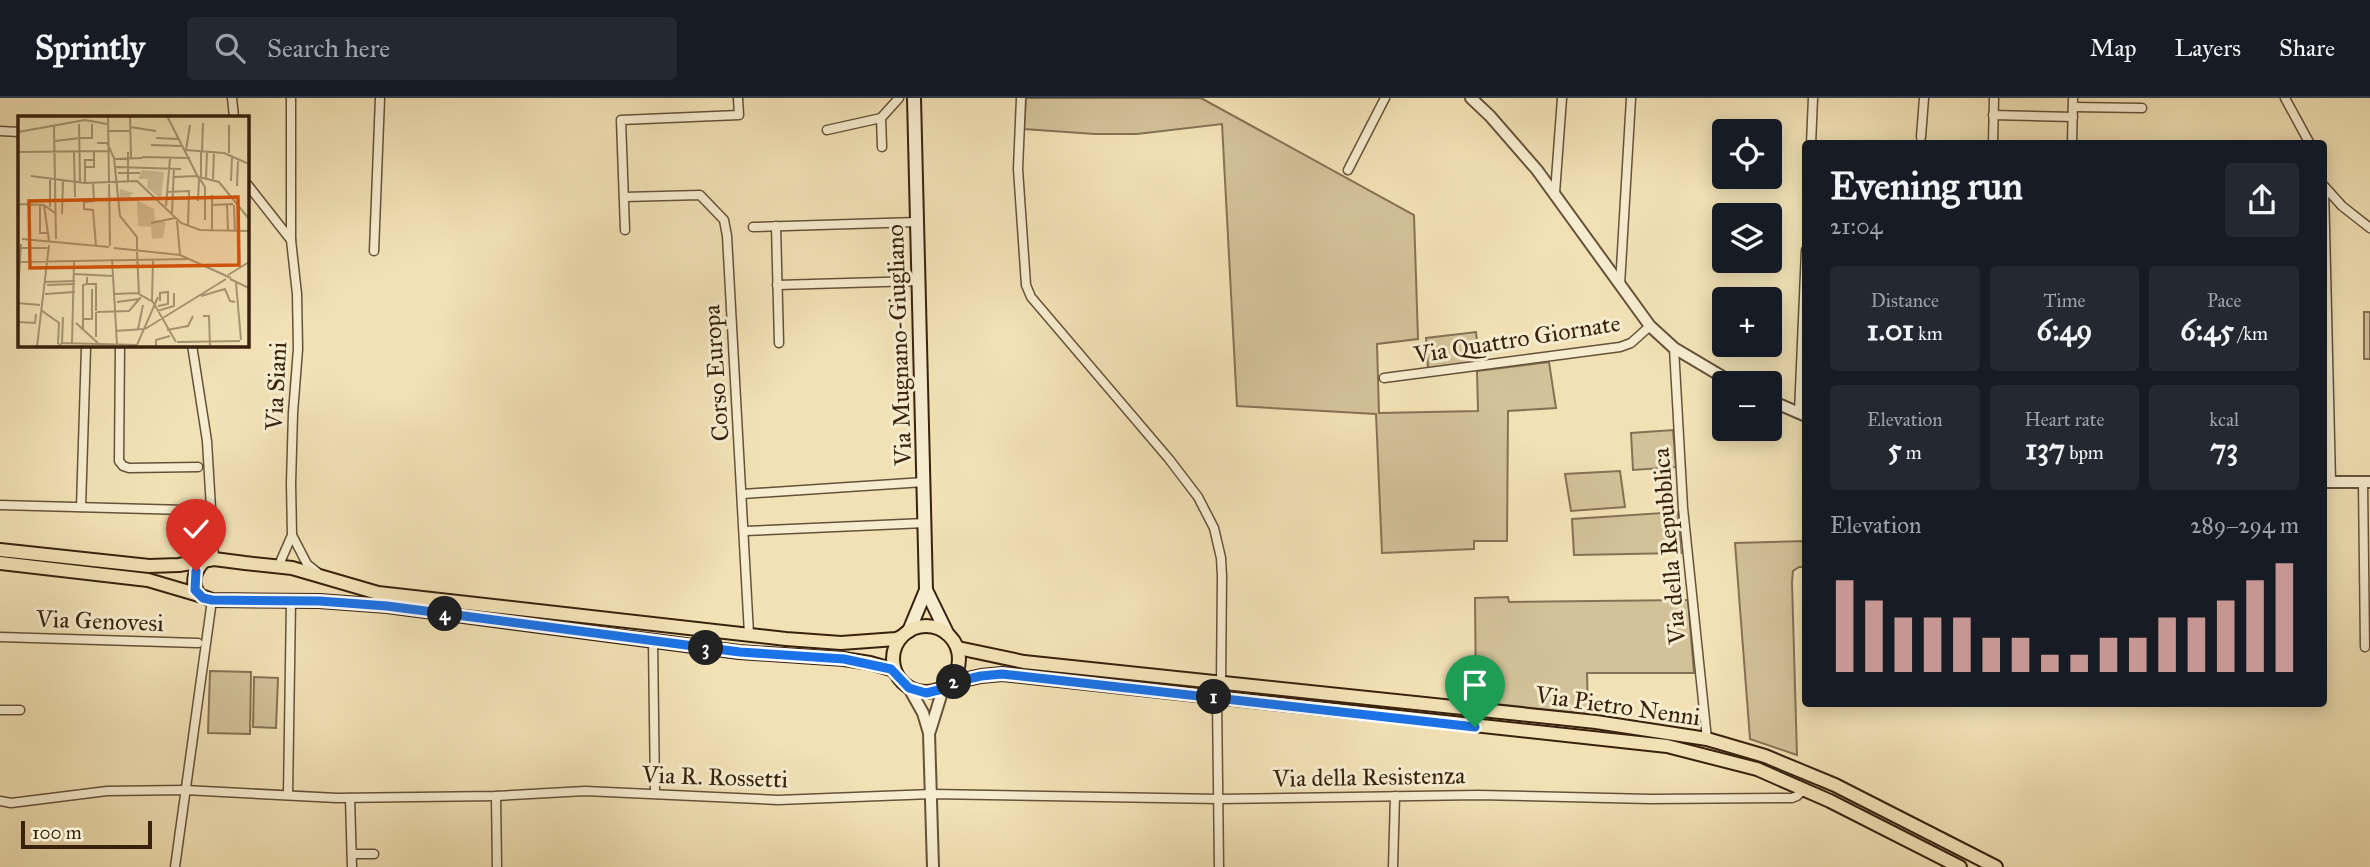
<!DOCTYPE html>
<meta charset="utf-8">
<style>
:root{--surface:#171b24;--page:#242831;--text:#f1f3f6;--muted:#9ea1a6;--line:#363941;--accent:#c59692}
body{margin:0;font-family:"IM FELL Great Primer",serif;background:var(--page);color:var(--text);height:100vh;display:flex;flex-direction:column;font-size:26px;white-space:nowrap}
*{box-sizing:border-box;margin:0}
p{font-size:23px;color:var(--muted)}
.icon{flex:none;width:38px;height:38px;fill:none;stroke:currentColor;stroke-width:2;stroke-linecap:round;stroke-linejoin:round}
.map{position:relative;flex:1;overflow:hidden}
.panel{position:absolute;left:1802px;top:42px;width:525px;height:567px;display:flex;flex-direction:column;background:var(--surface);border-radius:7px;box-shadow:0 4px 18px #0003}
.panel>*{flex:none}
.controls{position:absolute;left:1712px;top:21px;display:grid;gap:14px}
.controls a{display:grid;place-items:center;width:70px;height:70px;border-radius:7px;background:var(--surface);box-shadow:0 4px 18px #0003;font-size:35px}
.scale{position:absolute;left:21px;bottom:18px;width:131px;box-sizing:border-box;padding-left:7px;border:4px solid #38220e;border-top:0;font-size:19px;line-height:24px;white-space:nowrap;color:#38220e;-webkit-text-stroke:5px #f6eccf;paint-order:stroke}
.pin{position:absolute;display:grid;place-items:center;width:60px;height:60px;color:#fff;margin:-72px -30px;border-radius:50% 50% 50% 0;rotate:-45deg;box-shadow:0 0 7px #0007}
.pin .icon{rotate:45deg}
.km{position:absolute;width:35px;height:35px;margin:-18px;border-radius:50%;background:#222;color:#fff;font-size:19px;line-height:35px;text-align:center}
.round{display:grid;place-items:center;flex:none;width:74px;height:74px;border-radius:7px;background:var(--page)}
.summary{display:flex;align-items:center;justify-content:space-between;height:119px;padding:0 28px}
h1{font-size:38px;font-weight:800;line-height:52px}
.stats{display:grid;grid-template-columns:repeat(3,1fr);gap:10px;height:119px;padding:7px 28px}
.stats div{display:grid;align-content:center;border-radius:7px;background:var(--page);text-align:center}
.stats b{font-size:30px;font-weight:800}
.stats small{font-size:19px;font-weight:400}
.stats p{font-size:19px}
.chart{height:196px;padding:14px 28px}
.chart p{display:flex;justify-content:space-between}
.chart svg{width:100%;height:126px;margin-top:7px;stroke:var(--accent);stroke-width:6}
header{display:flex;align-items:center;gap:42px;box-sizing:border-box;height:98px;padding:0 35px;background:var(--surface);border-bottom:2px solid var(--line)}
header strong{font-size:33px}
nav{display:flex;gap:38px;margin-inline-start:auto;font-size:24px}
.search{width:490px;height:63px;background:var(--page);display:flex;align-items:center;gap:18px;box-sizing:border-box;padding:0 24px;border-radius:7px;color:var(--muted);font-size:26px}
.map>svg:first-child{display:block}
</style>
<header>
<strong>Sprintly</strong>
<div class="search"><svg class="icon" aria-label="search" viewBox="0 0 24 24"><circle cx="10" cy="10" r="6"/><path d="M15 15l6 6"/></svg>Search here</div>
<nav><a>Map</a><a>Layers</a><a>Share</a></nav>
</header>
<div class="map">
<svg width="2370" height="769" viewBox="0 0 2370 769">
<rect width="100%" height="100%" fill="#f1e1b5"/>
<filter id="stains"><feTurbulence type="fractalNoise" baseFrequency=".00286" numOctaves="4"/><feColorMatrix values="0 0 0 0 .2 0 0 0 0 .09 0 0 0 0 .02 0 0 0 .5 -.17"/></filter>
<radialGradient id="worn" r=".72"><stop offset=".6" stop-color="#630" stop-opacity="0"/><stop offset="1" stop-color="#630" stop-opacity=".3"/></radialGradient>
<g fill="#d2c199" stroke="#857254" stroke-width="2">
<polygon points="1026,0 1201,0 1414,117 1418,241 1377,246 1379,315 1478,313 1477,273 1549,264 1556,310 1508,313 1507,443 1474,443 1474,451 1382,455 1376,316 1237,308 1222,26 1137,36 1095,36 1024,31"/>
<rect x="2364" y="214" width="6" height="47"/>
<polygon points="1476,234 1479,264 1428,271 1426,240"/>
<polygon points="1673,332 1676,369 1633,372 1631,335"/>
<polygon points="1620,373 1625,409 1571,413 1565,376"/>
<polygon points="1678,414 1681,455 1574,457 1572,421"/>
<polygon points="1806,443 1806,469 1799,469 1793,473 1792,484 1797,657 1750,641 1735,445"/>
<polygon points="1508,499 1509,504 1688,502 1694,575 1587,575 1588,616 1476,604 1475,500"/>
<polygon points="210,573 251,574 250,636 208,635"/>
<polygon points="254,579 278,580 276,630 253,629"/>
</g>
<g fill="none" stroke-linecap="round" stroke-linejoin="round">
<g stroke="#665238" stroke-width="11">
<g id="minor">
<polyline points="232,0 234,19"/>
<polyline points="291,0 291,142 297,196 298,251 293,315 291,385 292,437"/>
<polyline points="1021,0 1018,71 1026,187 1031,199 1169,361 1198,399 1214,430 1221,460 1222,478 1221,585"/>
<polyline points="2285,0 2310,46"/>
<polyline points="2073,9 2142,10"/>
<polyline points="1993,17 2073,19"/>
<polyline points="827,32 881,20"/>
<polyline points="0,33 19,34"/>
<polyline points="1921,39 1924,0"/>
<polyline points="1811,46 1813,0"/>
<polyline points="1993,46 1994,0"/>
<polyline points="2072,46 2073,0"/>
<polyline points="882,49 881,20 899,0"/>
<polyline points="1348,72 1385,0"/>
<polyline points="247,86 291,142"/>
<polyline points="2324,88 2342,108 2370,130"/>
<polyline points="2324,89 2331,384"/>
<polyline points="1555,95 1562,0"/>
<polyline points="624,99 700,97 724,122 727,138 749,536"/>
<polyline points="776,128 779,245"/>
<polyline points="753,129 917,124"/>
<polyline points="625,132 621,22 739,17 738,0"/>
<polyline points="374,153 380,0"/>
<polyline points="777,187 918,183"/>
<polyline points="1620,187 1631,0"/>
<polyline points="120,247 119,363 123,368 129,370 198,369"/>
<polyline points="192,247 207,343 214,461"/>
<polyline points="1674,250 1683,410 1707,641"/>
<polyline points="1384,280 1620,249 1631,245 1650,228"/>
<polyline points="1799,315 1806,152"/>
<polyline points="2363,384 2365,549"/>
<polyline points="743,396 924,384"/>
<polyline points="0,407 186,412"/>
<polyline points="81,409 86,250"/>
<polyline points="745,433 925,425"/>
<polyline points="278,469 292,437 307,466 317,474"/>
<polyline points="0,539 198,545"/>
<polyline points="653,543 655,695"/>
<polyline points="1217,600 1219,769"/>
<polyline points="0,612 20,612"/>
<polyline points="288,697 291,503"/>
<polyline points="496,698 497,769"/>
<polyline points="350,700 352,769"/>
<polyline points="0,703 11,705 107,693 185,692 337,700 496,698 585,693 778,702 932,696 1219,701 1478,697 1650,701 1792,700 1797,698 1804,691"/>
<polyline points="352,756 374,756"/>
<polyline points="175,769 212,502"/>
<polyline points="1393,769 1395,698"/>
</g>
</g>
<g stroke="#665238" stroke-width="14">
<g id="tertiary">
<polyline points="1471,0 1490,18 1537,72 1650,228 1674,250 1733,285"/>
<polyline points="1769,302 1806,318"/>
<polyline points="2324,384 2370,384"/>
<polyline points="909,590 923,615 929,635 933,769"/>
<polyline points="930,633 943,591"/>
</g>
</g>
<g stroke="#38220e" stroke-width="16">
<g id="secondary">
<polyline points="926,492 947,535"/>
<polyline points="909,533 926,492 914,0"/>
</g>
</g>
<g stroke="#38220e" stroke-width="16">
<g id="primary">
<polyline points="0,452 149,468 179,467 214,461 245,465 292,470 378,495 786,541 841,545 896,541 901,539"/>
<polyline points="0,465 148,482 199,497 212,502 319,503 387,508 739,554 844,561 870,565 891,571 896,575"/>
<path d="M199 497C191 485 194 474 203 464"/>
<circle cx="926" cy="561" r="33"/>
<polyline points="958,550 1024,564 1596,624 1707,641 1765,658 1835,687 1996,769"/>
<polyline points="950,585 981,578 1002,576 1667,648 1757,671 1830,703 1960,769"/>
</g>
</g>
<use href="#minor" stroke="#f6eccf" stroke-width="8"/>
<use href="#tertiary" stroke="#f6eccf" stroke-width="10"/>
<use href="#secondary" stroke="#f6eccf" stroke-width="12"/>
<use href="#primary" stroke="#f1e1b5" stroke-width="12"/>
</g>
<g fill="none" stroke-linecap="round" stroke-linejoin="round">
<g stroke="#fff" stroke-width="14">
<polyline id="route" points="196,473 195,492 203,500 212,502 319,503 387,508 740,554 844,561 891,571 909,590 926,595 943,591 950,585 981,578 1002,576 1475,629"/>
</g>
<use href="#route" stroke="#1a73e8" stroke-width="9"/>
</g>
<g text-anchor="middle" stroke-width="6" stroke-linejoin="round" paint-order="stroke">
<g font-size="24" fill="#38220e" stroke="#f6eccf">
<text transform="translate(1517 241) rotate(-9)" y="8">Via Quattro Giornate</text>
<text transform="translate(899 247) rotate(-92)" y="8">Via Mugnano-Giugliano</text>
<text transform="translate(716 275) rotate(-94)" y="8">Corso Europa</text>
<text transform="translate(276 288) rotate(-87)" y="8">Via Siani</text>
<text transform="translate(1669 448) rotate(-95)" y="8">Via della Repubblica</text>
<text transform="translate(100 523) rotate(2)" y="8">Via Genovesi</text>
<text transform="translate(1618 608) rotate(8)" y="8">Via Pietro Nenni</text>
<text transform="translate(715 679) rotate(2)" y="8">Via R. Rossetti</text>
<text transform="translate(1369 679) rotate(-1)" y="8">Via della Resistenza</text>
</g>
</g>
<g transform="translate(18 18)">
<rect width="231" height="231" fill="#f1e1b5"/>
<path d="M124 54 146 56 143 83 129 71 130 63H120ZM102 73 116 77 111 80 136 93 137 104 148 106 145 122 134 123 133 111 120 110 119 85 101 86Z" fill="#d2c199"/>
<path fill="none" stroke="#a79572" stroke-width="2" d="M90 0 92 130M112 0 113 42M149 0 181 63M61 8 62 66M36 10 38 123M112 11 138 15M89 15H111M0 16 67 4 89 8M0 17V120M62 22H74V8M138 22 160 23M37 25 62 22M79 27H89L96 42 102 100 119 121V134M133 29 163 30M168 34 206 37 231 48M168 34 172 9M183 35V62M184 35 185 7M0 36 90 35M56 36 57 81M110 36V65M211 37V9M124 41 172 42M96 43 124 42M66 51H76V36M98 51 163 53M100 57H122M13 60 67 67 119 65 163 107 182 114 231 115M156 61 179 60M181 61 201 66 231 103M188 62 189 36M182 63 187 71V104M195 63 196 36M32 64V91M213 65 214 41M67 67V44H76M219 70 220 45M149 76 171 75 170 110M194 79V114M180 85 181 63M0 88 26 89 37 97M22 88V117H29M209 88 210 115M26 89 31 125M194 89 215 88M216 89 217 115M148 90 152 42M66 93 75 94 78 130M66 94V86L76 85 75 67M154 97 156 52M44 98 45 64M159 105 162 139M133 107 157 102M11 117V88M4 123 91 131M1 132H29M96 132 162 139 213 162 206 159M119 136 121 178 135 186 158 226M94 143 99 228M0 146 170 143M56 158 95 160M210 159 231 146M69 161V168H78V195M212 163 231 172M26 166 57 165M218 167 223 224M29 169 57 168M0 174 3 128M27 178 57 176M96 178 120 177M183 180 207 173 212 185 217 186M134 185 135 144M99 186 121 183M0 187 22 189M140 190 150 188V176L142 177V185M23 194 41 207 40 228M139 195 156 190V177M78 196V221M79 196 111 195 123 181M185 200H191L192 231M66 203H74V173M0 206 17 207 18 198M58 207 82 229M120 213 125 189M127 213 208 163M65 214V169L69 168M149 214 170 210 175 200M97 215 126 213M159 226 222 225M44 227 45 201M54 227 56 146M19 231 31 129M39 231 44 227 119 229 140 181M138 231V224L152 220"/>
<path fill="#d6540c" fill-opacity="0.15" stroke="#d6540c" stroke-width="3.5" d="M220 81 221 149 12 152 11 85Z"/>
<rect width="231" height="231" fill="none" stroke="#38220e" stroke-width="3.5"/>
</g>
<rect width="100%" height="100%" filter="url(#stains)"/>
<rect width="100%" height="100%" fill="url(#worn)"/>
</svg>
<div class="controls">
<a><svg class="icon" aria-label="locate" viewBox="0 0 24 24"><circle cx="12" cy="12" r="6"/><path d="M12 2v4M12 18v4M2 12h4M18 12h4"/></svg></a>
<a><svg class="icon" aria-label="layers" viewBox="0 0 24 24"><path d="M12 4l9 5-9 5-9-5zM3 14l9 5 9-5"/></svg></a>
<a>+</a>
<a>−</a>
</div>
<div class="scale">100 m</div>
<div class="pin" style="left:1475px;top:629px;background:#1e9e55"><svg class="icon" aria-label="arrive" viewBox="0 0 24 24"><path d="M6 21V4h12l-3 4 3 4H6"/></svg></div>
<div class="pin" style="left:196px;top:473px;background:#d93025"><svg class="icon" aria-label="check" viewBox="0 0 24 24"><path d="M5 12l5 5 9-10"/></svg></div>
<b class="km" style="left:1214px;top:599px">1</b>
<b class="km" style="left:954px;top:584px">2</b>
<b class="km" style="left:706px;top:550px">3</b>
<b class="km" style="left:445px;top:516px">4</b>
<section class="panel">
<div class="summary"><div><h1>Evening run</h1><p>21:04</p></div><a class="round"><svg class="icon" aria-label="share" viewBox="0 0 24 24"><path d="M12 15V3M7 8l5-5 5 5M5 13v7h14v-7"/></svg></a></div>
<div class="stats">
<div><p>Distance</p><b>1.01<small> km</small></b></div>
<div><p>Time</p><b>6:49</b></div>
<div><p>Pace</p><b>6:45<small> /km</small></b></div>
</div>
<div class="stats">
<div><p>Elevation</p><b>5<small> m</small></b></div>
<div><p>Heart rate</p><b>137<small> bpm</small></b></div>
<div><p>kcal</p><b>73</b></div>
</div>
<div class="chart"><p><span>Elevation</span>289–294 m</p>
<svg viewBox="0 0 160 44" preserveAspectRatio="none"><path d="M5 44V12M15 44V19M25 44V25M35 44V25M45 44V25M55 44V32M65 44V32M75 44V38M85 44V38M95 44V32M105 44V32M115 44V25M125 44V25M135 44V19M145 44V12M155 44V6"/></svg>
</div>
</section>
</div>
